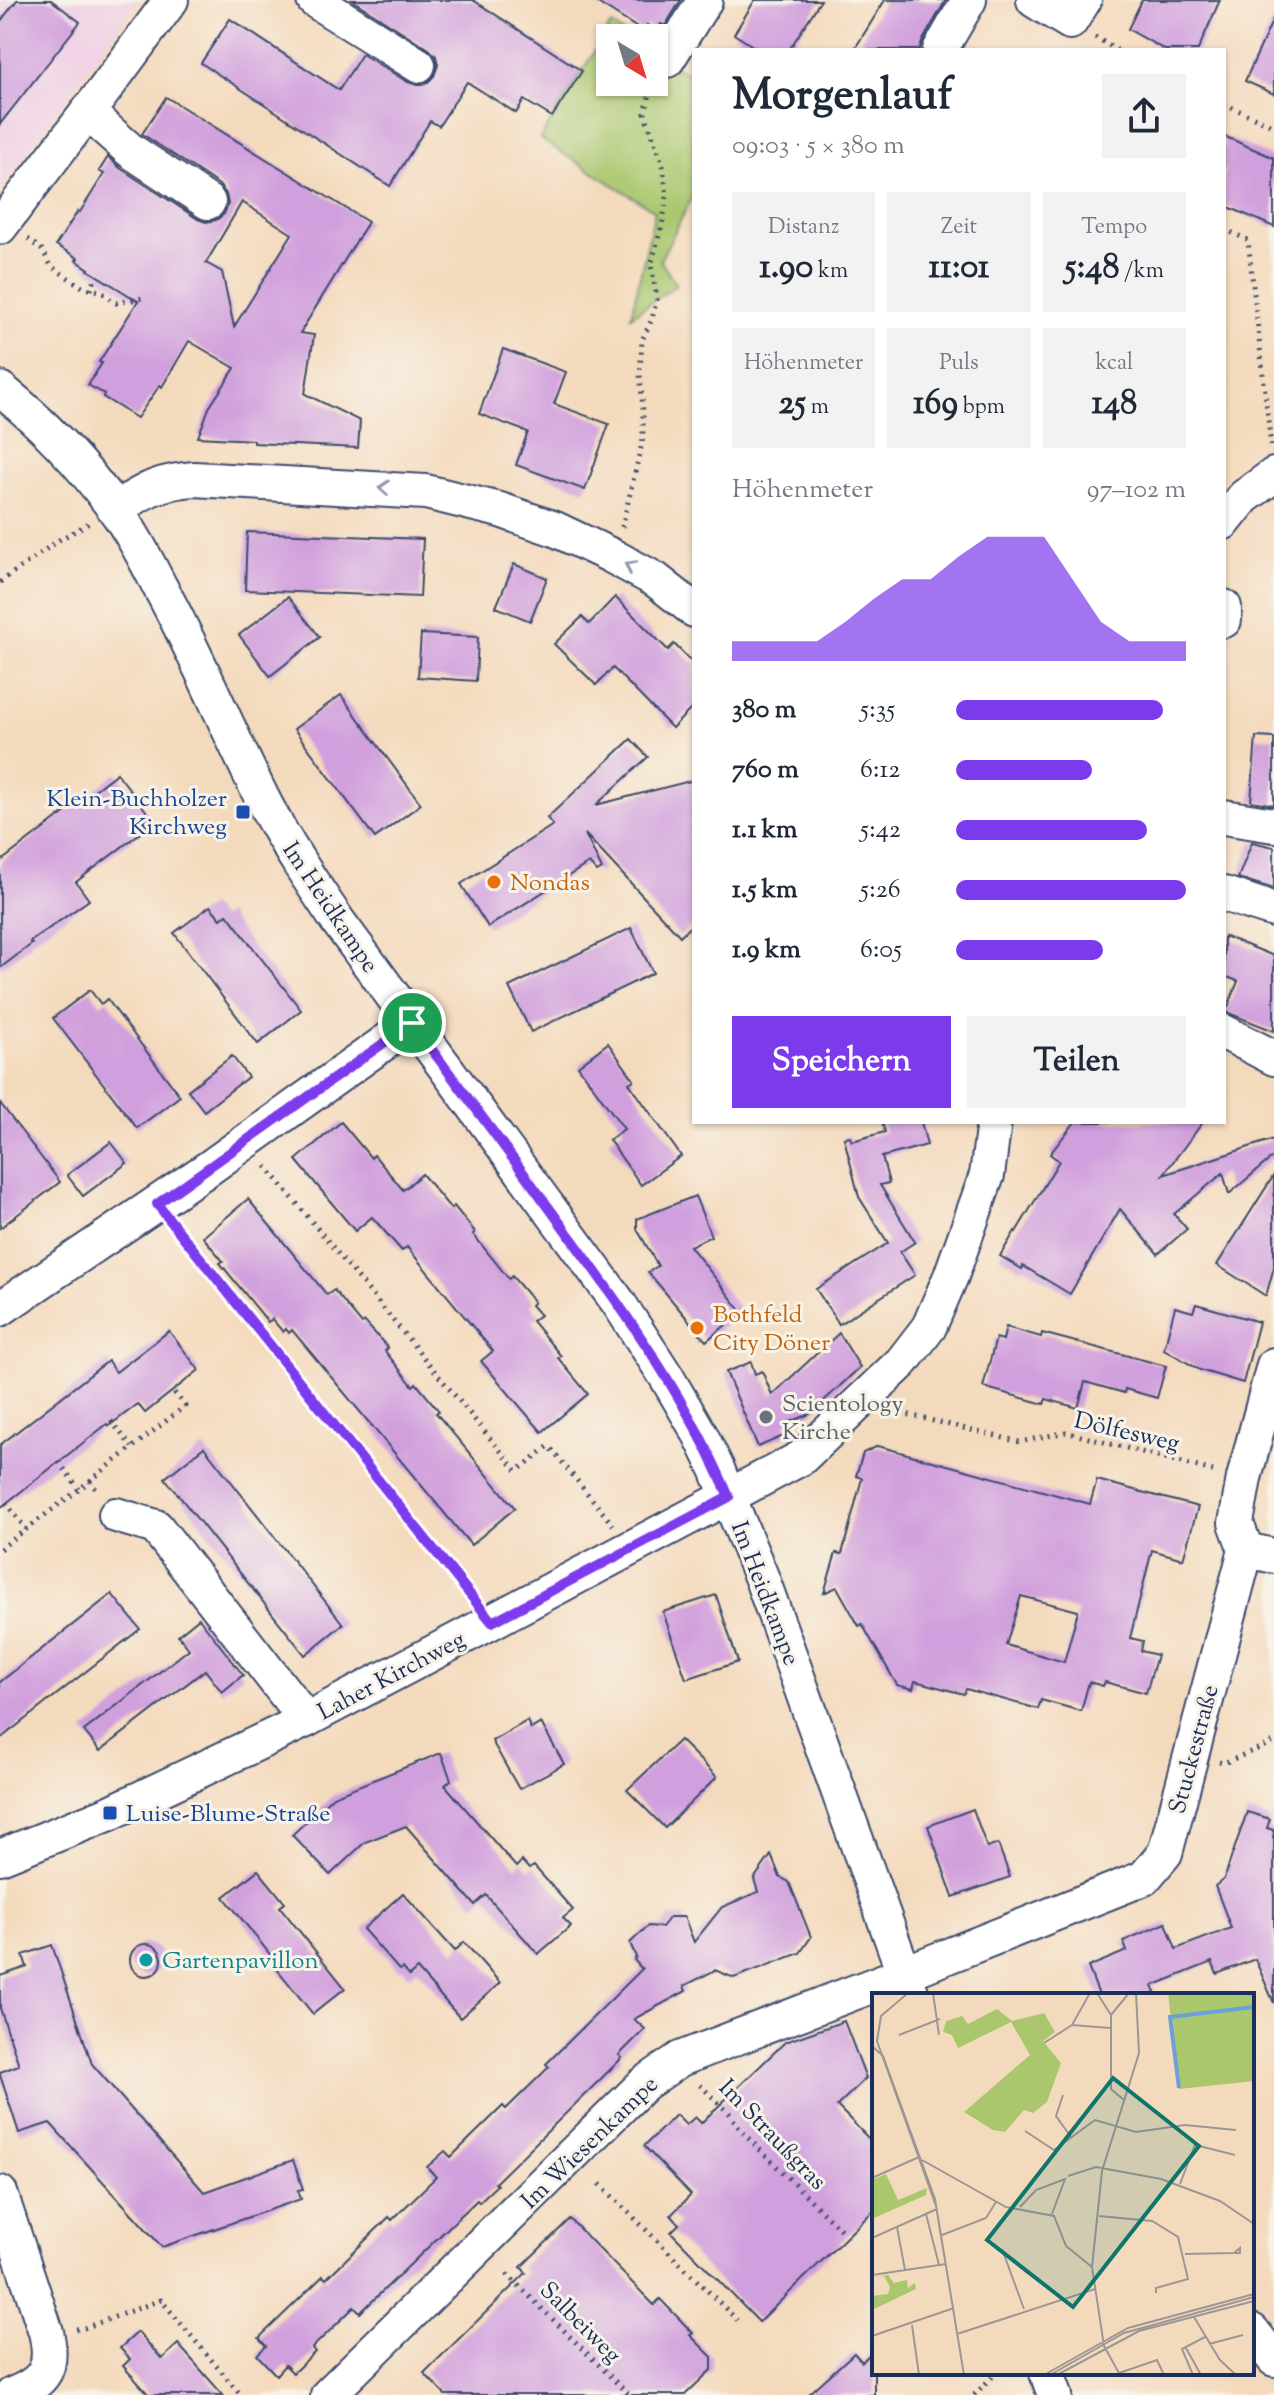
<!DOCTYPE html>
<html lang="de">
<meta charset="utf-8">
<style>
:root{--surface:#fff;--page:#f2f2f3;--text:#1f2937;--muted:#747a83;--accent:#7c3aed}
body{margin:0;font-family:"Sorts Mill Goudy",serif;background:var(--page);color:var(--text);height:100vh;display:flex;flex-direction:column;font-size:30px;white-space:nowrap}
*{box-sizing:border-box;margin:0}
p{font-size:26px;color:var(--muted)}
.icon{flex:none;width:44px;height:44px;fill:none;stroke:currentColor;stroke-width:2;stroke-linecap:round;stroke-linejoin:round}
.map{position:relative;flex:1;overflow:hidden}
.side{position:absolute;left:692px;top:48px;width:534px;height:1076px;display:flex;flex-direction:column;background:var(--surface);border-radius:0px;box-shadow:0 2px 6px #0004}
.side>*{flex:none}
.needle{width:52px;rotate:142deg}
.controls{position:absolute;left:596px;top:24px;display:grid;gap:16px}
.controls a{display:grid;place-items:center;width:72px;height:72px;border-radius:0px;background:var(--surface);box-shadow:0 2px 6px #0004;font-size:40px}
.pin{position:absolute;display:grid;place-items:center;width:68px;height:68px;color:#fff;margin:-34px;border:4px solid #fff;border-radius:50%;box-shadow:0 2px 8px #0007}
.round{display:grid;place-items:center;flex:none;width:84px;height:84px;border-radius:0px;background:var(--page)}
.headline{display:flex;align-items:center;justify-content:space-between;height:136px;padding:0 40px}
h1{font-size:44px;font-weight:700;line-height:60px}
.stats{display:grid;grid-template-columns:repeat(3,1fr);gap:12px;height:136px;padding:8px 40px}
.stats div{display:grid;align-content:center;border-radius:0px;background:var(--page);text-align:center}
.stats b{font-size:34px;font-weight:700}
.stats small{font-size:22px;font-weight:400}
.stats p{font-size:22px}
.chart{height:224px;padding:16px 40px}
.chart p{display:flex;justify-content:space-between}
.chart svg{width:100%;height:144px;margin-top:8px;fill:var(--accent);opacity:.7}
.action{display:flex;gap:16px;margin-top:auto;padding:16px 40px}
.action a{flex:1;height:92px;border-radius:0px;background:var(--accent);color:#fff;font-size:32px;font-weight:700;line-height:92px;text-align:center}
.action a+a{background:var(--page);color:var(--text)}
ul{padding:0 40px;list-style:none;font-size:26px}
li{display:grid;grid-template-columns:128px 96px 1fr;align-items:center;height:60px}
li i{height:20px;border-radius:10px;background:var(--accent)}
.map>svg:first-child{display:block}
</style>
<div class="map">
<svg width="1274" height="2395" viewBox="0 0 1274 2395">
<rect width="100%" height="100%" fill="#f7f3e8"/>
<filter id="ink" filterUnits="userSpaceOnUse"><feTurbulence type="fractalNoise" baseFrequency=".0125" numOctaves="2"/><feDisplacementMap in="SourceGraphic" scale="16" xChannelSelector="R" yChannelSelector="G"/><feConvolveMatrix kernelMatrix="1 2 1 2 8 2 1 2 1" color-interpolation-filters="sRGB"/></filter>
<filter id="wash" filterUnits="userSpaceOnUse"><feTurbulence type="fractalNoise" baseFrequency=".006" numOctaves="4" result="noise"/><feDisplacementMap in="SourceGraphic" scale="32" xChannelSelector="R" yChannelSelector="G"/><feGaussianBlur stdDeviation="1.8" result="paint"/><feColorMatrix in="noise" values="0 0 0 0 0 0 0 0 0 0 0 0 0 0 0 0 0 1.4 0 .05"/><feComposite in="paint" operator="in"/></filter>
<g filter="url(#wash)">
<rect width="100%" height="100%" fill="#f4dabd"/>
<polygon fill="#f0d0e5" points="0,0 138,0 0,190"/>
<polygon fill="#aac76e" stroke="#627b66" stroke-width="2" points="611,25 631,38 610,38 610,82 654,82 654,52 694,78 694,194 660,260 676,285 631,316 655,211 540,139"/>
<g id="blocks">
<g fill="#d09fdd" fill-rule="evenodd">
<polygon points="17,0 51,0 80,22 0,124 0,22"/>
<polygon points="352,0 473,0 582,71 552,117 524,100 516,113 467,82 439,126 430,121 390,186 201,63 230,19 339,90 362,54 408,82 418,85 427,83 434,76 438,65 436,56 429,49"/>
<polygon points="593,0 681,0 665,26 661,24 657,31 647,25 644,32"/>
<polygon points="755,0 821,0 789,50 759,50 734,34"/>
<polygon points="885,0 946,0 923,40 919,50 854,50"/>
<polygon points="1142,0 1220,0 1198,50 1165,50 1128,29"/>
<polygon points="1274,17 1274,94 1245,81"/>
<path d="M166 97 368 222 300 333 314 335 305 394 360 421 358 448 254 443V440L198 437 209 408 235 368 189 341 162 387 160 385 137 418 103 397 104 394 88 385 102 363 99 362 138 301 88 270 89 269 76 260 78 258 56 245 78 211 80 212 104 174 99 171 108 157 120 168 198 219 206 222 216 220 224 214 228 204 226 194 219 185 142 134ZM242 202 292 234 234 327 222 272 206 263Z"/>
<polygon points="1224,136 1274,158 1274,227 1224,205"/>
<polygon points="503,349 566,372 554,404 609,424 585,490 516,465 528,432 479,414"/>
<polygon points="247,532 423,539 420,597 245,590"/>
<polygon points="514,564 547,578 530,621 496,607"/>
<polygon points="288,597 320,637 270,676 239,635"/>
<polygon points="615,597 668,650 674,644 694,664 694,706 672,728 613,668 596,685 554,644 582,617 589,624"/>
<polygon points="421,634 478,637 476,681 418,677"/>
<polygon points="341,695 421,804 375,838 294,729"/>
<polygon points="1256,737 1274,738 1274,805 1251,801"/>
<polygon points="631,739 648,757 596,805 694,780 694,923 680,936 585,834 602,869 597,872 589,863 488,927 461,884 553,825 547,818"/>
<polygon points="117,773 150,816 143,821 148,827 76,882 89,900 30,942 32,944 0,968 0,862"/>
<polygon points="1252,842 1274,847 1274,889 1238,878"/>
<polygon points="210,906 221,919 227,914 301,1010 258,1044 174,933"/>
<polygon points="631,928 653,973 531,1032 509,987"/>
<polygon points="1224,936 1274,956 1274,1031 1226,1012 1238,981 1224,976"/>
<polygon points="90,990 101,1004 107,999 180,1096 137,1128 53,1018"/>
<polygon points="608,1043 634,1080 629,1083 681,1156 641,1185 609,1140 624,1129 578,1066"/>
<polygon points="232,1056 248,1077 204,1111 188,1090"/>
<polygon points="0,1103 60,1182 0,1228"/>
<polygon points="341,1122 371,1158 374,1155 403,1190 422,1174 451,1209 454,1206 475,1232 473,1234 509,1279 512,1276 534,1302 531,1305 540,1315 532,1321 561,1356 558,1358 588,1394 542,1432 481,1361 493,1351 407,1247 402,1251 372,1217 355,1231 296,1160"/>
<polygon points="882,1122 921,1122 927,1145 882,1157 889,1183 880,1185 915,1242 900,1252 915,1275 839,1324 816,1289 888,1243 859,1197 844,1138 849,1136 852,1141 885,1132"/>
<polygon points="1075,1122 1203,1122 1163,1175 1274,1139 1274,1156 1229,1194 1223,1173 1174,1214 1187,1229 1158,1254 1120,1209 1070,1294 1023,1266 1022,1269 1000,1256 1015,1231 1016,1232 1059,1161 1050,1154"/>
<polygon points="111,1142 127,1163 83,1196 67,1175"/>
<polygon points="1274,1175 1274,1267 1266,1296 1217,1265"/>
<polygon points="695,1196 711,1236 690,1246 742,1312 706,1341 648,1272 658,1266 637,1229 637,1219"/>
<polygon points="248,1199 327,1295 334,1290 362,1324 365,1322 388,1348 385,1351 413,1386 416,1383 439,1411 436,1413 515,1508 471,1545 292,1330 289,1333 286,1329 283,1332 272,1319 268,1322 220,1263 223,1261 203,1237"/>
<polygon points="1196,1304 1259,1322 1243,1383 1200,1370 1164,1349 1175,1307 1193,1312"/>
<polygon points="1006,1327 1041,1337 1042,1333 1166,1366 1157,1398 1125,1389 1124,1393 1085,1382 1078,1408 1046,1399 1044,1404 983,1387 996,1338 1003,1340"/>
<polygon points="169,1331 199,1370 145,1413 138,1404 109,1426 107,1424 0,1508 0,1445 108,1361 116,1372"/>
<polygon points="839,1333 860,1367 810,1414 785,1424 788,1434 758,1447 726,1372 751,1362 755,1374 762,1371 772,1395"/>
<path d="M878 1446 1090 1504 1097 1480 1198 1507 1183 1559 1152 1550 1130 1638 1143 1641 1141 1651 1157 1655 1146 1693 1105 1682 1103 1686 1089 1682 1081 1711 1041 1700 1038 1709 966 1689 964 1694 915 1681 913 1689 897 1685 862 1624 859 1626 837 1587 824 1593 836 1553 842 1554 862 1478 856 1476 863 1453ZM1021 1596 1078 1611 1064 1662 1006 1645Z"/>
<polygon points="204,1447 343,1624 305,1655 165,1478"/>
<polygon points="112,1594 140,1629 0,1739 0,1682"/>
<polygon points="716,1595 738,1662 686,1679 663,1612"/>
<polygon points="199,1618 243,1675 222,1692 205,1670 100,1751 84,1731 189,1649 178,1635"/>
<polygon points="527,1721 531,1729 541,1723 564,1764 519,1789 492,1741"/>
<polygon points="680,1740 717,1777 665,1828 627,1790"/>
<polygon points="441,1753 451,1780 445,1785 516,1867 522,1861 529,1869 534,1866 573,1910 563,1918 571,1926 538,1954 486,1895 475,1905 406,1826 365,1842 330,1875 292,1835 333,1796"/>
<polygon points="973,1809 987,1848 998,1844 1010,1877 953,1897 928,1826"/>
<polygon points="1247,1812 1270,1819 1267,1828 1274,1830 1274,2003 1255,1959 1217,1974 1212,1962 1152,1986 1156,1995 1099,1995 1088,1967 1127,1951 1123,1941 1166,1923 1176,1949 1231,1928 1215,1886 1224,1879"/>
<polygon points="771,1855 780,1877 789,1882 811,1937 800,1953 734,1978 715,1970 684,1986 686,1991 634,2019 645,2029 619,2055 622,2058 495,2183 497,2185 479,2202 477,2200 360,2313 354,2307 312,2348 315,2352 293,2373 285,2365 276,2375 257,2355 266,2346 259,2338 323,2276 326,2279 389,2217 392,2220 436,2177 427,2167 445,2151 451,2157 503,2106 506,2109 549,2067 546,2064 642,1969 634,1960 636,1957 630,1943 648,1926 662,1927 670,1917 684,1917 694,1942 722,1907 758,1892 754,1879"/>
<polygon points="258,1870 285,1903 280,1907 345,1988 313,2014 274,1965 277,1963 224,1897"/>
<polygon points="403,1893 455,1951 464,1942 500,1983 460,2018 417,1969 409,1976 402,1968 399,1970 363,1929"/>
<circle cx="146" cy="1960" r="16"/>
<polygon points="52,1945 92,2064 204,2192 293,2160 303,2189 298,2190 301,2199 162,2247 50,2123 19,2133 0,2075 0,2072 19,2065 0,2008 0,1976 27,1967 23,1955"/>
<polygon points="844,2021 866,2078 837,2106 874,2144 874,2210 759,2322 671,2232 679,2224 671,2215 691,2195 644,2146 676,2115 686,2125 695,2117 701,2123 785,2042"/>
<polygon points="570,2219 654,2305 660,2299 693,2333 690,2335 712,2357 712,2369 685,2395 445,2395 424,2373 526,2273 521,2267"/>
<polygon points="138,2332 162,2359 178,2344 223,2395 149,2395 123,2366 130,2359 120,2348"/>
<polygon points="874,2350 874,2395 808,2395 854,2353 862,2362"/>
</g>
</g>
</g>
<g filter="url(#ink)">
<use href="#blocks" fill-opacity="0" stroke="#3c496c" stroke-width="2"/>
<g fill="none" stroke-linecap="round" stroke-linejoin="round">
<g stroke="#3c496c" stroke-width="38">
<g id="minor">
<polyline points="314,0 418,65"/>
<polyline points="1034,0 1070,22 1084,0"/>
<polyline points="940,50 969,0"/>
<polyline points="667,60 705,0"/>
<polyline points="88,113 131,151 208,202"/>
<polyline points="0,227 106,88 171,0"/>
<path d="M0 389C43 423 81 463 114 508 132 532 146 560 160 587 199 658 229 734 266 806 287 846 312 883 337 920L618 1302 666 1376 701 1436 717 1469 762 1579 912 1995"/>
<path d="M115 509C146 490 157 482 194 479L426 492 500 510 555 529 612 556 656 580 694 610"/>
<polyline points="1224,522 1244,497 1274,475"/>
<polyline points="1224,607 1224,620"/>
<polyline points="1224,817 1274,825"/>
<polyline points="1224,894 1274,910"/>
<polyline points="1224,1032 1274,1058"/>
<polyline points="0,1309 209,1168 412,1023"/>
<polyline points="116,1515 156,1527 306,1720"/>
<polyline points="1246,1550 1274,1556"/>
<polyline points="0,1857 110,1813 306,1720 801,1458 902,1362 929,1327 951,1276 987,1175 994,1122"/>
<path d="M0 2193 46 2332C54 2368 46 2381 12 2395"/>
<polyline points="1252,2331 1274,2359"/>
<polyline points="1047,2373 1055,2395"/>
<polyline points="328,2395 644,2084 680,2059 905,1973 1144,1878 1165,1853 1246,1550 1236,1523 1244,1478 1274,1365"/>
</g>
</g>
<g stroke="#3c496c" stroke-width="5" stroke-dasharray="2 6" stroke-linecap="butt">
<polyline points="1095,37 1117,50"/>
<polyline points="1224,104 1274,126"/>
<polyline points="1224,229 1248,240 1271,446"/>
<polyline points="28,239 42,250 52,267 84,288 100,291 116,303 143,298"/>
<polyline points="91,290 96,275"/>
<polyline points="622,527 643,439 643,410 640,374 642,340 652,319 657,299 651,265 662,226 667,196 663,166 645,114 652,85"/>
<polyline points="0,582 59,540 89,523"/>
<polyline points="266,1166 517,1471 549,1446 613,1525"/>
<polyline points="175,1227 474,1599"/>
<polyline points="893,1411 1020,1442 1066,1432 1213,1471"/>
<polyline points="111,1421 132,1447"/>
<polyline points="59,1462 79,1489"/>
<polyline points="90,1481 185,1406 173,1391"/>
<polyline points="6,1503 26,1529"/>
<polyline points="0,1549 90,1481 98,1492"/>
<polyline points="1219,1762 1224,1763 1274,1742"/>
<polyline points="700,2085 730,2114 741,2131 842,2231"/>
<polyline points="600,2184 737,2320"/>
<polyline points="507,2274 629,2395"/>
<polyline points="76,2329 84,2328 161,2300 241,2395"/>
<polyline points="974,2395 996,2373"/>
</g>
<use href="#minor" stroke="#fff" stroke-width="34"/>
</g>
<defs><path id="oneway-chevron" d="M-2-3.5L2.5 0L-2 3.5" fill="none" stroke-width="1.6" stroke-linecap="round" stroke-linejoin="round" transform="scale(2)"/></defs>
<g stroke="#8d97ae">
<use href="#oneway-chevron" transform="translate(384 488) rotate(-176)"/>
<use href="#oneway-chevron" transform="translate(630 566) rotate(-151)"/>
</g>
</g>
<g fill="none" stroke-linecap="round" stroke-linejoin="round" filter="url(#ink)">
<g stroke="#fff" stroke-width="16">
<path id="route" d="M412 1023C465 1094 519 1166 571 1238 631 1320 689 1403 729 1497L492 1622 157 1204Z"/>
</g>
<use href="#route" stroke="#7c3aed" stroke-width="10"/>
</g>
<g fill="#1a4fb4" stroke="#f7f3e8" stroke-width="3">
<rect x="235" y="804" width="16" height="16" rx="4"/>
<rect x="102" y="1805" width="16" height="16" rx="4"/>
</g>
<g fill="#e8710a" stroke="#f7f3e8" stroke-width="3">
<circle cx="494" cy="882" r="8"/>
<circle cx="697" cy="1328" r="8"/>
</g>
<circle fill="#6b7280" stroke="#f7f3e8" stroke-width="3" cx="766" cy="1417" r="8"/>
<circle fill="#0f9aa8" stroke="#f7f3e8" stroke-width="3" cx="146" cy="1960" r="8"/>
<g text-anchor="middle" stroke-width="6" stroke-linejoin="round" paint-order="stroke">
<g font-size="24" fill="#164399" stroke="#f7f3e8" text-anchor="end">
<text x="227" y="806">Klein-Buchholzer<tspan x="227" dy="28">Kirchweg</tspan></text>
<text x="126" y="1821" text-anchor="start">Luise-Blume-Straße</text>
</g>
<g font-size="24" fill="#c56008" stroke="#f7f3e8" text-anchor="start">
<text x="510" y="890">Nondas</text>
<text x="713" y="1322">Bothfeld<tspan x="713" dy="28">City Döner</tspan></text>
</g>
<g font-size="24" fill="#1b2f5e" stroke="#f7f3e8">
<text transform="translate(331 907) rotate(56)" y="8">Im Heidkampe</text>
<text transform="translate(1127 1431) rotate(13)" y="8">Dölfesweg</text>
<text transform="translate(766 1593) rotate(69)" y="8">Im Heidkampe</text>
<text transform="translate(391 1675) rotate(-28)" y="8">Laher Kirchweg</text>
<text transform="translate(1193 1749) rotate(-75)" y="8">Stuckestraße</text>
<text transform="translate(773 2134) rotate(46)" y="8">Im Straußgras</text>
<text transform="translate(589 2142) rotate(-44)" y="8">Im Wiesenkampe</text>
<text transform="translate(581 2322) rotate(45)" y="8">Salbeiweg</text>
</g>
<g font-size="24" fill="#5b616d" stroke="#f7f3e8" text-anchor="start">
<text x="782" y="1411">Scientology<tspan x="782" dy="28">Kirche</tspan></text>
</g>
<g font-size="24" fill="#0d838f" stroke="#f7f3e8" text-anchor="start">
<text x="162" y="1968">Gartenpavillon</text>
</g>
</g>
<g transform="translate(872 1993)">
<rect width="382" height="382" fill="#f4dabd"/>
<path d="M296 0H382V88L307 96ZM125 16 140 28 172 20 183 39 171 48 189 70 175 109 161 120 152 117 133 139 121 137 92 119 158 62 139 29 86 55 80 42 71 39 74 28 90 23 96 31ZM14 181 26 207 55 195 54 202 0 226V187ZM16 282 22 290 35 287 36 295 43 290 44 296 0 317V303L16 301 18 294 12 283 0 284Z" fill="#aac76e"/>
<path fill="none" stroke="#6ba1d8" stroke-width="4" d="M307 95 298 24 382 14"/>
<path fill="none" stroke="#9d9697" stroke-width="2" d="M36 0 9 23 5 48 64 213 92 382M61 0 67 42M225 0 239 22V96L252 107M239 22 257 0M200 32 218 0M27 42 68 26M172 50 200 32 238 35M0 53 11 63 63 206 92 382M191 102 184 123 199 144M153 138 182 157 223 127 264 139 313 132 364 137M50 167 134 214 182 223 194 253 220 274M196 183 224 174 289 186 348 208 382 231M0 185 47 164M308 191 323 152 363 162M148 214 164 197 193 186 180 221M54 221 67 272M227 223 280 228 306 244 316 286 284 295V300M25 234 33 277M70 242 114 225 124 209M0 245 65 216M130 256 152 316M313 261 362 260 368 255V260H362M0 282 74 271M322 324 348 367 364 382M40 332 47 382M85 341 223 296M0 343 82 315M337 351 371 342M314 355 329 382M247 380 285 367 292 382M172 382 256 335 382 301M178 382 252 340 382 304M185 382 267 338 382 308M248 382 232 353 220 274 230 178 267 60 264 0M321 382 310 356 333 344"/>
<path fill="#0f766e" fill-opacity="0.15" stroke="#0f766e" stroke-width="4" d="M241 85 327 153 201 314 115 247Z"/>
<rect width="382" height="382" fill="none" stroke="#1b2f5e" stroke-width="4"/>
</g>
</svg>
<div class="controls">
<a><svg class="needle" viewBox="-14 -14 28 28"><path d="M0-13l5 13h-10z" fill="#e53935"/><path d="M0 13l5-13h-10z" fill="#747a83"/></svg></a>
</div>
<div class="pin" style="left:412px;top:1023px;background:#1e9e55"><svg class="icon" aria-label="arrive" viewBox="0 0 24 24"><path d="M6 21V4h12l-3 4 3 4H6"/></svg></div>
<section class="side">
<div class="headline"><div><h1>Morgenlauf</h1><p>09:03 · 5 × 380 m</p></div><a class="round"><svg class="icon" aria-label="share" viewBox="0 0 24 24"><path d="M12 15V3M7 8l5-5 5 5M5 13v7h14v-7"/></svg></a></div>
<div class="stats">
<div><p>Distanz</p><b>1.90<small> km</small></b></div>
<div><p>Zeit</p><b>11:01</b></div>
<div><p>Tempo</p><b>5:48<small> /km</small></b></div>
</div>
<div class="stats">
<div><p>Höhenmeter</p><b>25<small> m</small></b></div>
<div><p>Puls</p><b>169<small> bpm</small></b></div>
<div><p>kcal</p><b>148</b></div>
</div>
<div class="chart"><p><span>Höhenmeter</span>97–102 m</p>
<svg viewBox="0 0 160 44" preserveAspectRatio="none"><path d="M0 44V38L10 38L20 38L30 38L40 32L50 25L60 19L70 19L80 12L90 6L100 6L110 6L120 19L130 32L140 38L150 38L160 38V44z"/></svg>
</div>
<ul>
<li><b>380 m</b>5:35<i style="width:90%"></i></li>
<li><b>760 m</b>6:12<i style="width:59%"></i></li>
<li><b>1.1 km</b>5:42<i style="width:83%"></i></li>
<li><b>1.5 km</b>5:26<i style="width:100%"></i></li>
<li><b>1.9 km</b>6:05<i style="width:64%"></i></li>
</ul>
<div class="action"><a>Speichern</a><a>Teilen</a></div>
</section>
</div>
